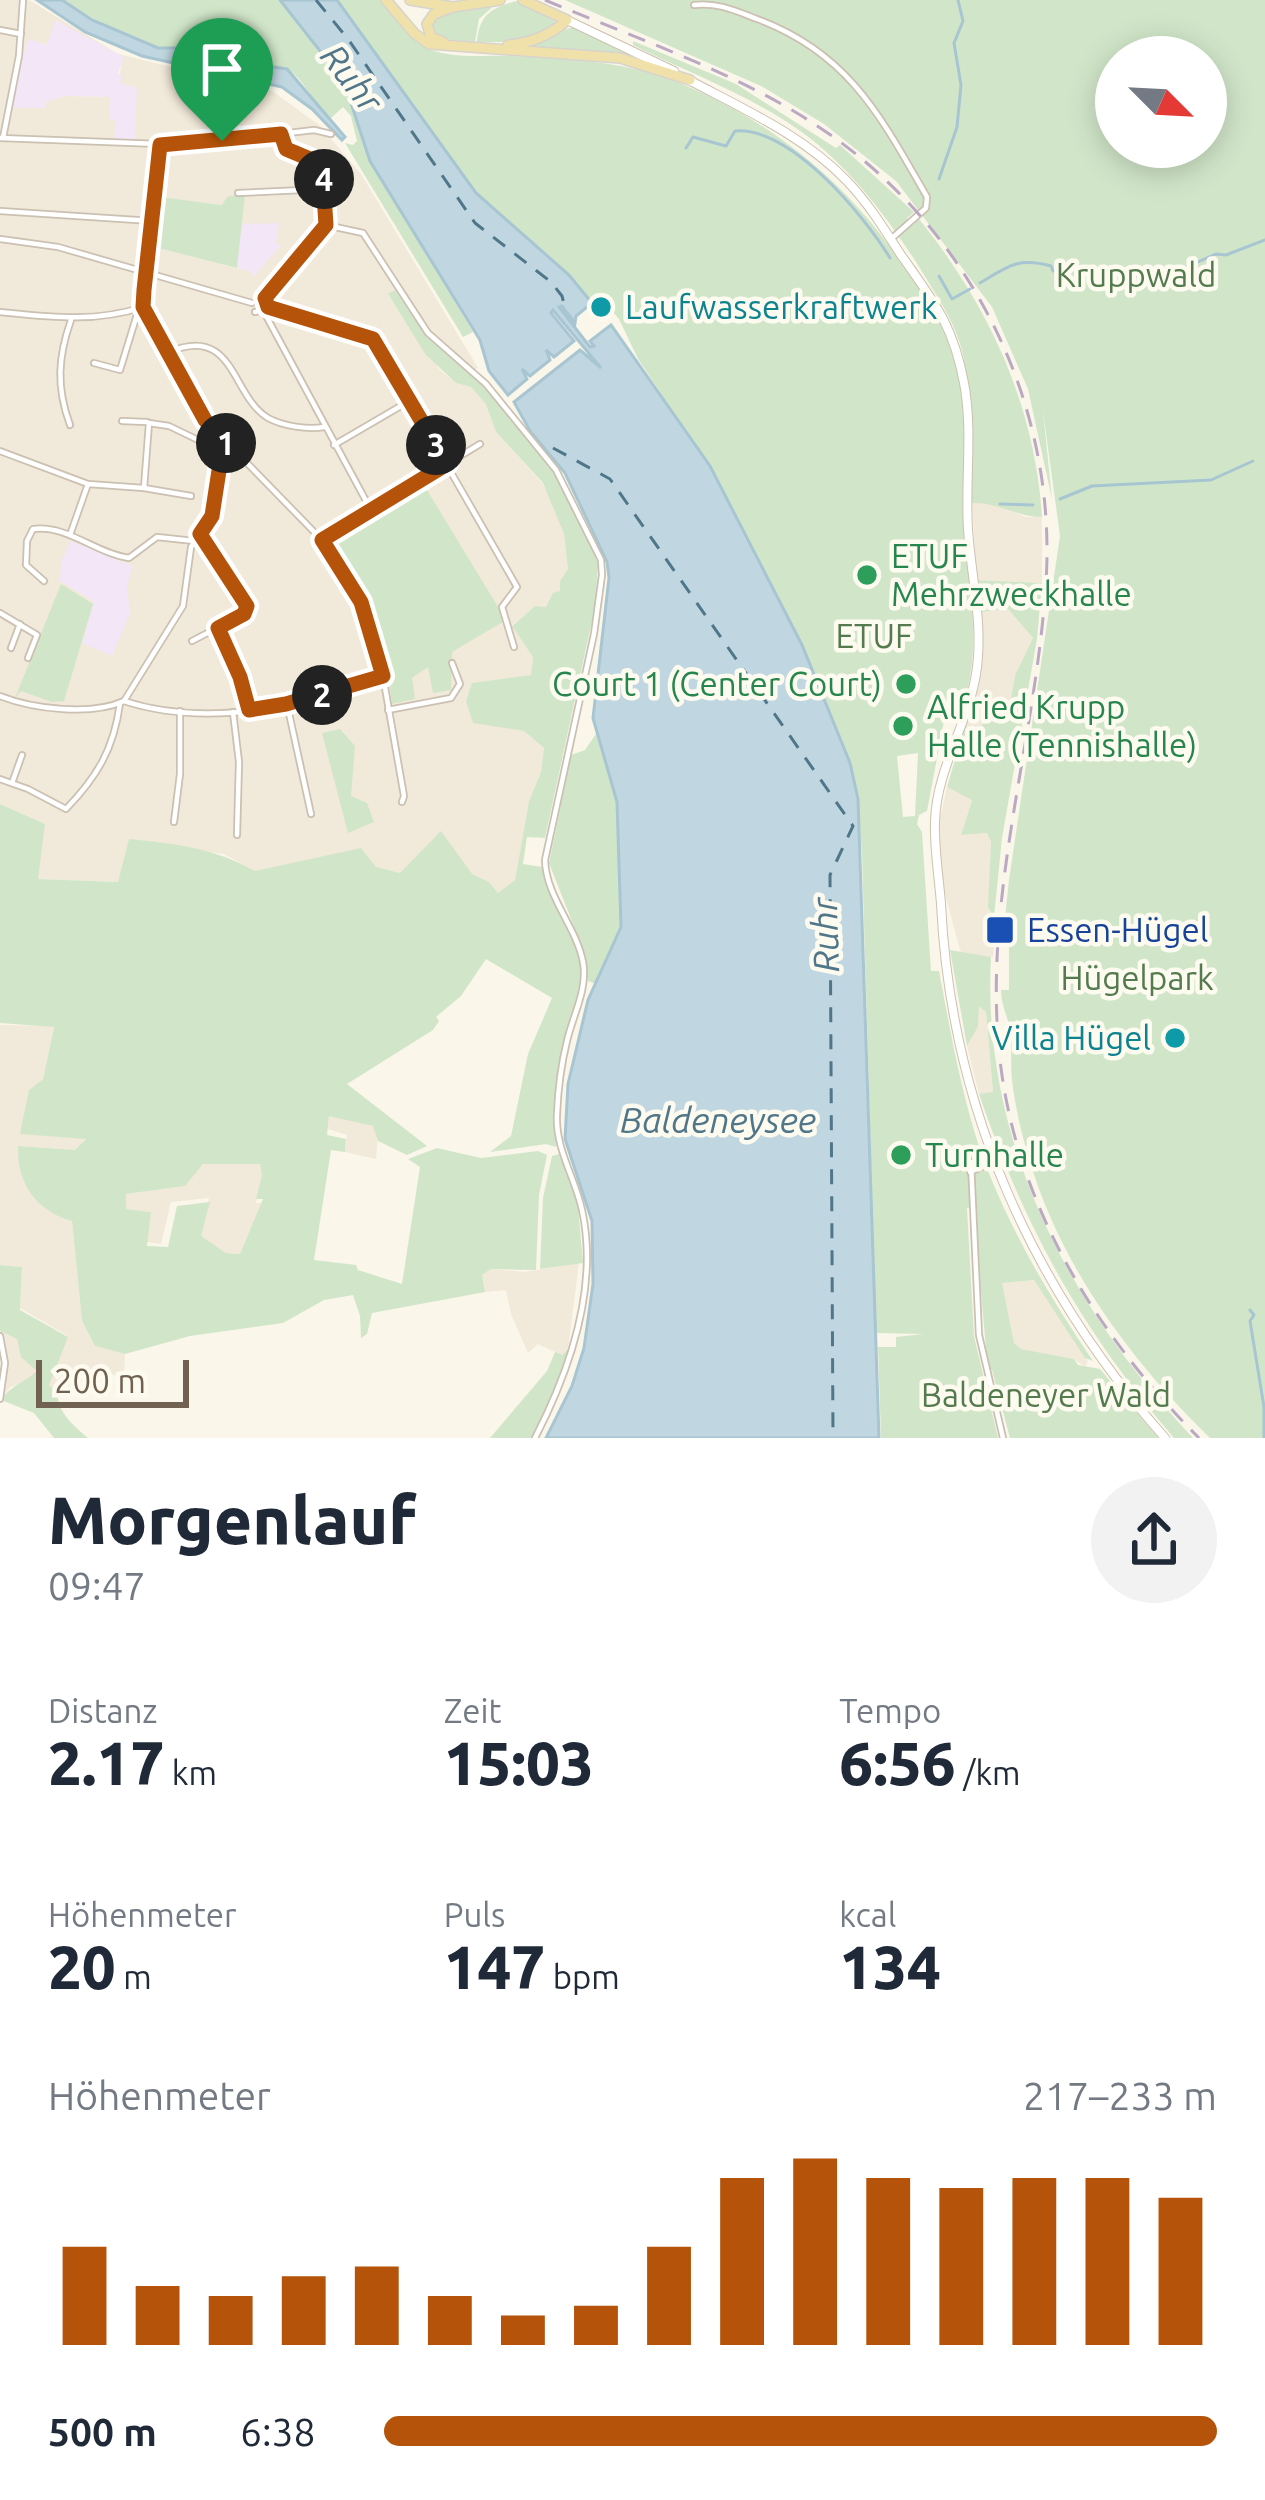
<!DOCTYPE html>
<html lang="de">
<meta charset="utf-8">
<style>
:root{--surface:#fff;--page:#f2f2f3;--text:#1f2937;--muted:#747a83;--accent:#b45309}
body{margin:0;font-family:Ubuntu,sans-serif;background:var(--page);color:var(--text);height:100vh;display:flex;flex-direction:column;font-size:45px;white-space:nowrap}
*{box-sizing:border-box;margin:0}
p{font-size:39px;color:var(--muted)}
.icon{flex:none;width:66px;height:66px;fill:none;stroke:currentColor;stroke-width:2;stroke-linecap:round;stroke-linejoin:round}
.map{position:relative;height:1438px;overflow:hidden}
.drawer{display:flex;flex-direction:column;background:var(--surface);flex:1}
.drawer>*{flex:none}
.needle{width:78px;rotate:114deg}
.controls{position:absolute;left:1095px;top:36px;display:grid;gap:24px}
.controls a{display:grid;place-items:center;width:132px;height:132px;border-radius:50%;background:var(--surface);box-shadow:0 6px 30px #0003;font-size:60px}
.scale{position:absolute;left:36px;bottom:30px;width:153px;box-sizing:border-box;padding-left:12px;border:6px solid #716150;border-top:0;font-size:33px;line-height:42px;white-space:nowrap;color:#716150;-webkit-text-stroke:9px #fdfaf0;paint-order:stroke}
.pin{position:absolute;display:grid;place-items:center;width:102px;height:102px;color:#fff;margin:-123px -51px;border-radius:50% 50% 50% 0;rotate:-45deg;box-shadow:0 0 12px #0007}
.pin .icon{rotate:45deg}
.km{position:absolute;width:60px;height:60px;margin:-30px;border-radius:50%;background:#222;color:#fff;font-size:33px;line-height:60px;text-align:center}
.round{display:grid;place-items:center;flex:none;width:126px;height:126px;border-radius:63px;background:var(--page)}
.overview{display:flex;align-items:center;justify-content:space-between;height:204px;padding:0 48px}
h1{font-size:66px;font-weight:800;line-height:90px}
.metrics{display:grid;grid-template-columns:repeat(3,1fr);gap:18px;height:204px;padding:12px 48px}
.metrics div{display:grid;align-content:center}
.metrics b{font-size:60px;font-weight:800}
.metrics small{font-size:33px;font-weight:400}
.metrics p{font-size:33px}
.chart{height:336px;padding:24px 48px}
.chart p{display:flex;justify-content:space-between}
.chart svg{width:100%;height:216px;margin-top:12px;stroke:var(--accent);stroke-width:6}
ul{padding:0 48px;list-style:none;font-size:39px}
li{display:grid;grid-template-columns:192px 144px 1fr;align-items:center;height:90px}
li i{height:30px;border-radius:15px;background:var(--accent)}
.map>svg:first-child{display:block}
</style>
<div class="map">
<svg width="1265" height="1438" viewBox="0 0 1265 1438">
<rect width="100%" height="100%" fill="#faf6ea"/>
<g fill="#f1e9d9" fill-rule="evenodd">
<path d="M0 0H29L118 54 272 91 319 125 361 174 478 368 468 372 435 345 396 291 388 295 439 369 456 383 471 387 487 404 496 432 542 483 552 500 564 534 568 569 560 581 561 592 546 607 535 606 512 625 533 657 531 675 472 683 473 722 524 731 544 748 541 772 529 801 515 880 498 893 489 882 472 874 400 873 376 867 255 871 224 854 129 840 119 882 37 879 45 824 0 804ZM56 21 123 57 115 97 65 96 46 102V107H11L27 42 30 40 47 45ZM245 196 241 224H279L273 250 254 276 252 272 154 247 160 198 223 205Z"/>
<polygon points="989,502 1026,517 1042,517 1042,583 977,580 972,503"/>
<polygon points="1008,609 1033,638 1015,675 1009,711 972,729 965,726 979,677 982,612"/>
<polygon points="947,787 972,799 961,835 988,833 991,843 989,898 992,917 997,917 993,957 965,956 960,950 943,886 936,819 941,815"/>
<polygon points="979,1004 986,1012 993,1093 979,1094 967,1046 978,1027"/>
<polygon points="0,1025 54,1026 43,1079 29,1090 87,1138 75,1150 18,1146 72,1221 82,1321 95,1346 125,1354 124,1374 119,1377 96,1367 75,1394 65,1384 57,1393 48,1385 68,1336 20,1308 22,1267 0,1265"/>
<polygon points="329,1115 373,1126 378,1132 376,1159 345,1152 347,1135 328,1129"/>
<polygon points="260,1163 262,1175 256,1203 262,1203 240,1254 226,1253 200,1236 209,1198 171,1202 161,1244 147,1242 151,1212 125,1209 126,1194 184,1186 203,1164"/>
<polygon points="579,1263 568,1348 563,1356 538,1344 528,1353 511,1314 506,1290 485,1292 482,1275 491,1269 524,1272"/>
<polygon points="1034,1280 1088,1361 1085,1367 1074,1359 1020,1349 1014,1343 1001,1283"/>
<polygon points="0,1331 17,1339 37,1371 26,1382 10,1387 1,1400 6,1363 2,1339 0,1349"/>
</g>
<g fill="#f3e6f6">
<polygon points="55,20 124,57 118,73 122,75 120,83 137,88 135,140 114,139 116,121 109,119 109,97 65,96 46,102 46,108 11,108 27,42 29,39 47,45"/>
<polygon points="279,223 276,242 281,246 253,277 252,272 237,268 241,224"/>
<polygon points="71,541 133,566 127,587 130,614 112,656 82,643 94,602 60,581 61,561"/>
</g>
<g fill="#d1e6c9" fill-rule="evenodd">
<path d="M62 0H280L328 61 349 97 370 161 473 332 463 337 345 143 353 145 357 141 351 116 343 107 329 120C314 104 306 82 289 70 282 65 177 51 161 48 129 43 91 17 62 0Z"/>
<path d="M337 0H380C397 13 404 35 423 46 447 60 485 55 512 56 571 59 627 61 682 84 782 126 856 191 914 281 929 304 945 326 953 352 971 407 963 467 965 524 968 585 983 646 963 705L948 700 927 811 919 815 917 824 922 832 931 971H939C952 1039 964 1112 990 1176 1017 1242 1053 1302 1093 1361L1085 1358 1034 1280 1002 1283 1014 1343 1021 1349 1074 1359 1078 1365 1100 1369 1158 1438H1010L992 1370 988 1369 973 1207 967 1208 974 1336 998 1438H881L878 1347H896V1337L923 1334 876 1333 862 855 858 799 850 762 802 645 717 478 638 359 619 319 599 296 591 302 569 275 476 193ZM918 753 915 816 903 817 897 756Z"/>
<path d="M565 0H1265V1438H1210C1131 1361 1062 1268 1030 1162 1022 1136 1015 1107 1012 1080 1010 1062 1013 1042 1009 1025 1006 1012 1001 1004 1001 990H1009V919L1005 918 1009 880 1060 536 1043 411 1052 499 1028 389 992 307 896 181 824 124 761 86ZM1116 57H1206V147H1116Z"/>
<path d="M516 1 554 18 555 28 514 42H477C479 15 491 8 516 1Z"/>
<polygon points="496,4 479,19 475,42 441,39 433,35 432,22 438,15"/>
<polygon points="570,28 578,28 656,65 512,48"/>
<path d="M633 41 736 84 836 148 840 145 914 212 907 218 913 225 919 219C989 306 1035 405 1042 517 1017 517 997 502 972 503 971 453 974 404 963 355 956 322 935 294 918 265 888 219 854 173 811 139 758 98 693 75 633 45Z"/>
<polygon points="245,195 237,268 154,247 160,197 222,205 228,196"/>
<path d="M395 290 426 336 482 383 554 471 571 497 598 564 595 607 545 838 527 837 523 864 542 867 581 961 582 975 555 1090 556 1147 546 1144 490 1152 511 1136 528 1054 552 998 486 959 461 996 436 1017 439 1021 433 1030 347 1084 427 1146 407 1155 378 1141 373 1126 329 1116 327 1135 346 1139 345 1152 331 1150 314 1260 356 1265 358 1270 402 1284 420 1167 408 1159 437 1148 481 1158 538 1151 547 1155 539 1195 536 1270 491 1269 482 1275 485 1292 372 1313 367 1334 361 1338 360 1316 353 1295 324 1300 283 1323 190 1336 125 1354 95 1346 82 1321 72 1221C35 1210 17 1183 18 1146L75 1150 86 1139 20 1134 29 1090 43 1079 54 1027 0 1023V804L45 824 38 879 118 882 129 839C176 844 215 848 255 871L361 848 376 867 400 873 441 831 472 874 489 882 498 893 515 880 529 801 541 772 544 748 524 731 473 723 466 701 472 683 531 675 533 657 512 626 535 606 546 607 553 593 560 591V581L568 569 564 534 543 483 496 432 486 404 471 387 456 383 426 355 388 294ZM203 1164H260L262 1175 256 1199H263L240 1254 226 1253 201 1236 210 1202 177 1206 168 1247 147 1246 151 1212 126 1209V1194L185 1186Z"/>
<path d="M422 482 506 620 452 652 451 690 433 693 428 667 412 678 415 699 392 704C385 638 361 596 327 540Z"/>
<polygon points="977,580 1042,583 1037,639 1002,838 994,917 988,907 991,842 987,833 961,835 972,800 947,787 965,726 973,729 1009,711 1015,675 1033,638 1008,609 982,612"/>
<polygon points="61,584 93,604 64,701 52,702 21,691 15,698"/>
<polygon points="340,729 355,746 351,796 367,803 374,822 348,833 322,733"/>
<polygon points="596,734 617,802 621,927 596,984 588,981 586,957 549,863 571,755 585,750"/>
<path d="M950 950 991 957C981 1141 1069 1306 1193 1438H1174C1082 1331 1024 1227 979 1094L993 1092 986 1012 979 1006 978 1027 967 1046Z"/>
<polygon points="559,1154 577,1196 583,1263 540,1269 543,1198 552,1156"/>
<path d="M0 1265 22 1267 20 1310 68 1337 49 1385 57 1393C59 1414 72 1424 88 1438H54L34 1413 1 1400C11 1385 24 1383 37 1371L21 1357 17 1339 0 1331Z"/>
<polygon points="568,1349 557,1390 532,1438 490,1438 547,1371 555,1352 562,1355"/>
</g>
<g fill="#c0d7e1" stroke="#a8c5d2" stroke-width="3">
<polygon points="37,0 62,0 92,20 158,48 181,48 206,57 287,69 345,137 342,140 312,109 282,87 142,56 85,32"/>
<polygon points="280,0 337,0 476,193 569,275 592,303 576,316 575,323 562,306 559,307 590,347 594,346 590,341 611,325 710,466 802,645 850,763 858,799 879,1438 546,1438 572,1386 584,1348 593,1284 592,1221 565,1139 568,1084 588,1000 621,927 617,802 593,718 609,578 607,562 565,473 530,431 514,402 580,350 601,368 553,310 551,313 574,341 554,357 546,350 550,360 530,376 522,369 527,379 508,395 489,371 480,340 370,161 349,97 328,61"/>
</g>
<g fill="none" stroke-linecap="round" stroke-linejoin="round">
<g stroke="#a8c5d2" stroke-width="3">
<path d="M686 148 693 137 726 146 735 131C791 127 863 214 890 258"/>
<polyline points="939,179 957,127 961,85 954,43 963,21 958,0"/>
<polyline points="1079,268 1145,277 1152,270 1173,273 1216,254 1226,255 1265,240"/>
<polyline points="939,276 952,299 970,289"/>
<path d="M980 283C1008 266 1018 257 1051 266L1053 271 1069 267"/>
<polyline points="1060,499 1092,486 1211,480 1253,461"/>
<polyline points="1000,504 1033,505"/>
<polyline points="1250,1310 1254,1315 1250,1321 1264,1407 1264,1438"/>
</g>
<g stroke="#507689" stroke-width="3" stroke-dasharray="15 12" stroke-linecap="butt">
<polyline points="316,0 348,39 475,223 551,282 562,296 566,311"/>
<polyline points="553,448 610,479 853,826 830,875 833,1438"/>
</g>
<g stroke="#cbc0b1" stroke-width="8">
<g id="minor">
<path d="M694 5C717 2 736 11 757 19 849 53 881 117 927 197L926 208 891 239"/>
<polyline points="0,30 21,34"/>
<polyline points="281,134 286,149 322,164 326,225"/>
<polyline points="0,138 186,145 314,130 331,134"/>
<polyline points="3,138 19,56 23,0"/>
<polyline points="161,145 143,307 205,420 322,540 361,602 380,659 404,796 402,802"/>
<polyline points="238,193 325,189"/>
<polyline points="0,211 152,221"/>
<path d="M326 225 363 233 428 333 486 384 556 470 601 560 602 575 594 634 545 860C546 897 576 926 583 962 588 989 573 1015 567 1041 561 1065 558 1090 557 1114 555 1149 575 1177 582 1210 599 1288 570 1370 535 1438"/>
<polyline points="0,239 58,247 252,303"/>
<polyline points="265,298 326,225"/>
<polyline points="268,307 368,336 376,342 517,587 502,607 514,647"/>
<path d="M0 312C50 317 94 323 143 307"/>
<polyline points="255,312 267,309 265,298"/>
<polyline points="264,312 371,510"/>
<path d="M169 352C235 324 231 396 268 418 283 426 308 430 324 427"/>
<polyline points="94,363 120,370 139,308"/>
<polyline points="122,421 147,422"/>
<path d="M70 425C56 387 58 357 71 320"/>
<polyline points="224,440 244,427"/>
<polyline points="334,445 411,400"/>
<polyline points="0,451 88,484 144,488 149,423 169,426 221,451"/>
<polyline points="144,488 191,496"/>
<polyline points="70,535 88,484"/>
<polyline points="322,540 480,444"/>
<path d="M44 581 26 565 27 541 33 529C68 525 95 553 129 558L157 537 194 541"/>
<polyline points="0,613 37,635 28,658"/>
<polyline points="218,627 240,677 249,710"/>
<polyline points="192,641 244,614 247,608 200,534"/>
<polyline points="11,648 20,624"/>
<path d="M0 696C33 709 91 716 124 701L183 606 191 547 212 516 222 451 227 444"/>
<path d="M124 701C207 728 304 707 383 676"/>
<polyline points="287,704 311,814"/>
<polyline points="388,710 451,698 460,684 452,663"/>
<polyline points="233,712 239,762 237,835"/>
<path d="M0 779 28 789 66 809C97 777 114 749 120 703"/>
<polyline points="12,783 22,755"/>
<polyline points="174,822 180,774 180,711"/>
<polyline points="990,1153 971,1163 979,1335 1003,1438"/>
<polyline points="970,1172 993,1162"/>
<polyline points="0,1336 5,1363 0,1399"/>
</g>
</g>
<g stroke="#cdc1af" stroke-width="10">
<g id="secondary">
<polyline points="567,20 674,71"/>
<path d="M687 79C743 109 803 135 847 181 869 204 884 229 901 255 934 302 953 324 964 383 973 430 965 481 968 529 971 577 984 625 976 674 968 724 936 770 935 822 934 849 939 877 941 904 951 1107 1031 1286 1165 1438"/>
</g>
</g>
<g stroke="#d7d3ce" stroke-width="12">
<g id="primary">
<polyline points="386,0 414,33 429,44 620,58 690,80"/>
<polyline points="410,0 453,7 500,0"/>
<polyline points="443,42 431,37 427,24 434,14 453,7"/>
<path d="M508 45C530 43 551 35 567 20L523 0"/>
</g>
</g>
<use href="#minor" stroke="#fff" stroke-width="4.5"/>
<use href="#secondary" stroke="#fff" stroke-width="8"/>
<use href="#primary" stroke="#f0e1aa" stroke-width="9"/>
<path stroke="#bba9c3" stroke-width="3" stroke-dasharray="18 12" stroke-linecap="butt" d="M545 0C644 42 752 77 839 141 977 243 1057 410 1046 582 1036 740 984 891 999 1050 1013 1200 1095 1334 1199 1438"/>
</g>
<g fill="none" stroke-linecap="round" stroke-linejoin="round">
<g stroke="#fff" stroke-width="24">
<polygon id="route" points="281,134 286,149 322,164 326,225 265,298 268,307 373,339 447,464 322,540 361,602 383,676 286,704 249,710 240,677 218,628 244,614 247,606 200,534 212,516 222,451 227,444 205,420 143,307 144,290 160,145"/>
</g>
<use href="#route" stroke="#b45309" stroke-width="15"/>
</g>
<g fill="#0f9aa8" stroke="#fdfaf0" stroke-width="4.5">
<circle cx="601" cy="307" r="12"/>
<circle cx="1175" cy="1038" r="12"/>
</g>
<g fill="#2e9e5b" stroke="#fdfaf0" stroke-width="4.5">
<circle cx="867" cy="575" r="12"/>
<circle cx="906" cy="684" r="12"/>
<circle cx="903" cy="726" r="12"/>
<circle cx="901" cy="1155" r="12"/>
</g>
<rect fill="#1a4fb4" stroke="#fdfaf0" stroke-width="4.5" x="985" y="915" width="30" height="30" rx="6"/>
<g text-anchor="middle" stroke-width="9" stroke-linejoin="round" paint-order="stroke">
<g font-size="33" fill="#547b4d" stroke="#fdfaf0">
<text x="1136" y="287">Kruppwald</text>
<text x="874" y="648">ETUF</text>
<text x="1137" y="990">Hügelpark</text>
<text x="1046" y="1407">Baldeneyer Wald</text>
</g>
<g font-size="33" fill="#0d838f" stroke="#fdfaf0" text-anchor="start">
<text x="625" y="319">Laufwasserkraftwerk</text>
<text x="1151" y="1050" text-anchor="end">Villa Hügel</text>
</g>
<g font-size="33" fill="#27864d" stroke="#fdfaf0" text-anchor="start">
<text x="891" y="568">ETUF<tspan x="891" dy="38">Mehrzweckhalle</tspan></text>
<text x="882" y="696" text-anchor="end">Court 1 (Center Court)</text>
<text x="927" y="719">Alfried Krupp<tspan x="927" dy="38">Halle (Tennishalle)</tspan></text>
<text x="925" y="1167">Turnhalle</text>
</g>
<g font-size="33" fill="#164399" stroke="#fdfaf0" text-anchor="start">
<text x="1027" y="942">Essen-Hügel</text>
</g>
<g font-size="36" font-style="italic" fill="#507689" stroke="#fdfaf0">
<text transform="translate(352 78) rotate(52)" y="13">Ruhr</text>
<text transform="translate(825 935) rotate(-92)" y="13">Ruhr</text>
<text x="718" y="1133">Baldeneysee</text>
</g>
</g>
</svg>
<div class="controls">
<a><svg class="needle" viewBox="-14 -14 28 28"><path d="M0-13l5 13h-10z" fill="#e53935"/><path d="M0 13l5-13h-10z" fill="#747a83"/></svg></a>
</div>
<div class="scale">200 m</div>
<div class="pin" style="left:222px;top:141px;background:#1e9e55"><svg class="icon" aria-label="arrive" viewBox="0 0 24 24"><path d="M6 21V4h12l-3 4 3 4H6"/></svg></div>
<b class="km" style="left:226px;top:443px">1</b>
<b class="km" style="left:322px;top:695px">2</b>
<b class="km" style="left:436px;top:445px">3</b>
<b class="km" style="left:324px;top:179px">4</b>
</div>
<section class="drawer">
<div class="overview"><div><h1>Morgenlauf</h1><p>09:47</p></div><a class="round"><svg class="icon" aria-label="share" viewBox="0 0 24 24"><path d="M12 15V3M7 8l5-5 5 5M5 13v7h14v-7"/></svg></a></div>
<div class="metrics">
<div><p>Distanz</p><b>2.17<small> km</small></b></div>
<div><p>Zeit</p><b>15:03</b></div>
<div><p>Tempo</p><b>6:56<small> /km</small></b></div>
</div>
<div class="metrics">
<div><p>Höhenmeter</p><b>20<small> m</small></b></div>
<div><p>Puls</p><b>147<small> bpm</small></b></div>
<div><p>kcal</p><b>134</b></div>
</div>
<div class="chart"><p><span>Höhenmeter</span>217–233 m</p>
<svg viewBox="0 0 160 44" preserveAspectRatio="none"><path d="M5 44V24M15 44V32M25 44V34M35 44V30M45 44V28M55 44V34M65 44V38M75 44V36M85 44V24M95 44V10M105 44V6M115 44V10M125 44V12M135 44V10M145 44V10M155 44V14"/></svg>
</div>
<ul>
<li><b>500 m</b>6:38<i style="width:100%"></i></li>
</ul>
</section>
